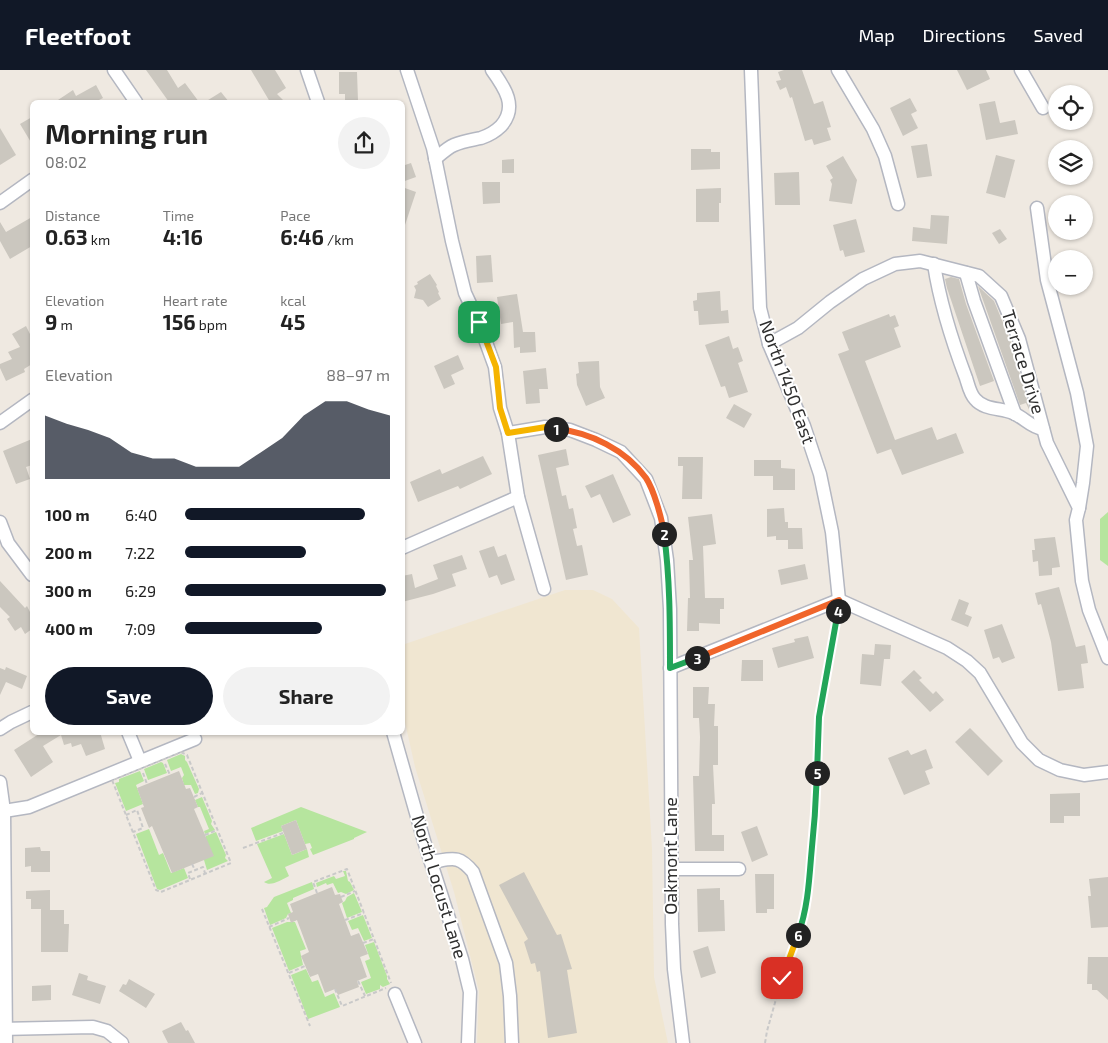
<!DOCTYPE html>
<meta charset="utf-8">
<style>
:root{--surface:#fff;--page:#f2f2f2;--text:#222;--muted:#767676;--accent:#111827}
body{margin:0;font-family:"Exo 2",sans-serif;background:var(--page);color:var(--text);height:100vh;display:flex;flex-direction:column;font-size:19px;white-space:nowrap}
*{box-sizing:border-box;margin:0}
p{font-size:16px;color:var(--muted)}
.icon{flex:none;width:28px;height:28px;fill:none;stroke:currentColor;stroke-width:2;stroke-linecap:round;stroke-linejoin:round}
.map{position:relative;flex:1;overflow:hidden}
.drawer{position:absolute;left:30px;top:30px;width:375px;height:635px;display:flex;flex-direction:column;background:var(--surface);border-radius:8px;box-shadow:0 1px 4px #0004}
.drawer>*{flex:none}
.buttons{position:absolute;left:1048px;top:15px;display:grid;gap:10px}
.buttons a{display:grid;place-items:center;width:45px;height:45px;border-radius:50%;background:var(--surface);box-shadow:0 1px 4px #0004;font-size:25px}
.pin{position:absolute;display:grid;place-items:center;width:42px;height:42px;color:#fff;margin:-21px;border-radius:10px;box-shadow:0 2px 8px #0006}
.km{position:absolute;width:25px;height:25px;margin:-12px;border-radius:50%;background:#222;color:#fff;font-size:14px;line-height:25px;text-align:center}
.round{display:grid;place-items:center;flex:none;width:52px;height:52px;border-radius:26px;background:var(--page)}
.head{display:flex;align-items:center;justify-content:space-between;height:85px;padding:0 15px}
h1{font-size:28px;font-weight:700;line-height:38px}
.stats{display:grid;grid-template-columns:repeat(3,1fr);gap:8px;height:85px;padding:5px 15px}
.stats div{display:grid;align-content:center}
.stats b{font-size:21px;font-weight:700}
.stats small{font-size:14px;font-weight:400}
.stats p{font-size:14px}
.chart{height:140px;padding:10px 15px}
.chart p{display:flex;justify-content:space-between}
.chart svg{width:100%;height:90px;margin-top:5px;fill:var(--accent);opacity:.7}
.button{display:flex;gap:10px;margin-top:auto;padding:10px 15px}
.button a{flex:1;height:58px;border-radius:30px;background:var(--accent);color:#fff;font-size:20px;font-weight:700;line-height:58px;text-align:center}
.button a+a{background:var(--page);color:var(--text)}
ul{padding:0 15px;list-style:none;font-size:16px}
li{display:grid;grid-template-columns:80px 60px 1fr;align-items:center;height:38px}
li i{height:12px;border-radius:6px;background:var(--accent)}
header{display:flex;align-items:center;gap:30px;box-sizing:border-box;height:70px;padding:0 25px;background:var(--accent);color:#fff}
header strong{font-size:24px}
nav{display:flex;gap:28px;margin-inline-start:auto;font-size:18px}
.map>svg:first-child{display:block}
</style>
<header>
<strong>Fleetfoot</strong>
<nav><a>Map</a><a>Directions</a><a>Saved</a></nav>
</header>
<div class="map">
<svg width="1108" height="973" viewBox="0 0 1108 973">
<rect width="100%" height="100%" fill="#efe9e1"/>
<polygon fill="#f0e6d1" points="565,520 593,520 612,529 639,558 652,779 654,907 668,973 477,973 479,921 454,822 415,697 403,643 402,575"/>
<g fill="#b6e59e">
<polygon points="1108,442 1108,496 1100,490 1100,449"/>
<polygon points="181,684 185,686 185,690 187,692 199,719 198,723 195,724 191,715 184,715 182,708 184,705 181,697 171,701 167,690"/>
<polygon points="161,692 163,693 167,703 148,710 144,699"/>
<polygon points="140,701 144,711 136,715 143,734 126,741 115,713 119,712 119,709"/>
<polygon points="202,727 212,751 211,754 215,760 205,764 204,761 209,759 200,737 198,737 195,730"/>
<polygon points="301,737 367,762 354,768 354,769 313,785 310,779 312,778 310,773 305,774 296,750 281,756 283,761 256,771 251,758"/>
<polygon points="149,759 159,785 163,783 171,803 184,798 188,808 160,820 157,819 136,764"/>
<polygon points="216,762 226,785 225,788 228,791 207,800 204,790 206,766"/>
<path d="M284 764 292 785 307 779 309 787 285 797 289 806C281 810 271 817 264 812L272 808 257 774Z"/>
<polygon points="343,801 346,801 348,811 350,812 354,820 346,824 341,822 338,823 333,813 327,815 326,813 317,817 316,813 334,806 336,809 345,806"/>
<polygon points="312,812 314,819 293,828 293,830 287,833 291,843 288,844 286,848 270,855 264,838 267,837 274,827"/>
<polygon points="354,823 362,842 347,848 342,833 345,831 347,827"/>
<polygon points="363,845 372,868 364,871 358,858 352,860 348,851"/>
<polygon points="287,852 295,852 306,879 300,881 303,895 289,901 272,858"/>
<polygon points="374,872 387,906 387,909 390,914 383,917 380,915 380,919 366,924 361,912 371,908 365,891 370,889 365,875"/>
<polygon points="306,899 312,912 318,910 325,927 334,923 340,937 308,949 291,905"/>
</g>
<g fill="#cbc7bf">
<polygon points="146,0 167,0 178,18 185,13 199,32 169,32"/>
<polygon points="251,0 275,0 286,18 277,24 285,32 270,32"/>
<polygon points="784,0 802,0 814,34 823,31 831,57 827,58 831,70 814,75 812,69 805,71 792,27 790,28 786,17 780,20 776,11 781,10 778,2"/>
<polygon points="957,0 986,0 990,9 967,20"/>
<polygon points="339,2 357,2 358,31 345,31 345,24 339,24"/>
<polygon points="96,15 103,28 95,32 55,32 73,20 76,26"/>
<polygon points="221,22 229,32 205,32"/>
<polygon points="910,28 917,41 911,44 918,58 903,66 890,38"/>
<polygon points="995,31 1000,53 1015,50 1018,64 986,70 979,34"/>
<polygon points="32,47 32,74 20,54"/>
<polygon points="0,58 16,85 0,95"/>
<polygon points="927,74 932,106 917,108 911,76"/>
<polygon points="691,79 711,79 711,82 720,82 720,99 691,100"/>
<polygon points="996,85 1015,90 1005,128 986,123"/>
<polygon points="843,86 857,110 852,134 829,131 832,114 830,110 833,108 826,96"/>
<polygon points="514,89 514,103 502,103 502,90"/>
<polygon points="411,93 416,107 402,112 402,96"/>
<polygon points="799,102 800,135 775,135 774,103"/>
<polygon points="482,112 500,112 500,133 483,134"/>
<polygon points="402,117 416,122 404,158 402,157"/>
<polygon points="721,118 721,133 719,133 719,152 696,152 696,119"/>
<polygon points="931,145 949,146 947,174 912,171 913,157 930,159"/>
<polygon points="32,147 32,176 10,189 0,171 0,152 6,162"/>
<polygon points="856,149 865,182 845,187 843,180 840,181 833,155"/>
<polygon points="1000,159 1007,169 999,174 992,163"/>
<polygon points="491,185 493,212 477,213 476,186"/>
<polygon points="430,204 437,215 436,216 439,222 438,223 441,229 428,237 423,230 414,228 416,220 414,216 418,214 417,212"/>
<polygon points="951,207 959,209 966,234 994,311 980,316 947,218 945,209"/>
<polygon points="978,216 994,231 1011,272 1031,344 1026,333 1020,335"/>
<polygon points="720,221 721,241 728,240 729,253 699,255 698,241 694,241 693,231 697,230 697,223"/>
<polygon points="517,224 523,262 535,262 536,282 520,283 520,277 514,278 513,252 501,254 497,227"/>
<polygon points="889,244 890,247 895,245 899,256 894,258 901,277 865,291 895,370 932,357 937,370 956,363 964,383 902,405 891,379 877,384 838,284 849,280 842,262"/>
<polygon points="26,256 32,268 32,294 24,299 25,302 6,311 0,298 0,294 12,289 8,282 20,277 12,264"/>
<polygon points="729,266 733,279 738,277 743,291 738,293 748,322 729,328 725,316 721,317 705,275"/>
<polygon points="458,285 464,299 451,305 455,314 444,319 434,296"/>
<polygon points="599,291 600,317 605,328 586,336 577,315 576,304 579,303 578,292"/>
<polygon points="546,298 548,319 539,319 540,333 526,334 523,301"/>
<polygon points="734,334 752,344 744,358 726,348"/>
<polygon points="32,369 32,395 26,397 30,409 16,414 3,381"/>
<polygon points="566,379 569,395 556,398 562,426 566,425 569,439 573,438 577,458 573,459 577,476 582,475 588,505 566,510 538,385"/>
<polygon points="483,386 492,404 460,419 458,416 418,432 410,412 440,399 442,404"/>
<polygon points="678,387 703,387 702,429 682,429 683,396 678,396"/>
<polygon points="754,390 781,390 781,398 795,399 795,420 773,420 773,406 754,406"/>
<polygon points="613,404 631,445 613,453 600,424 591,428 585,416"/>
<polygon points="784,438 785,452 788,452 788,458 802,458 803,479 788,479 788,470 776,470 776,466 767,467 767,439"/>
<polygon points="712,444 716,474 703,476 705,528 724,528 724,539 720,539 720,554 699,553 699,561 687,561 688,528 690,528 689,490 693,490 688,447"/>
<polygon points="1055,467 1060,497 1052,498 1052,505 1039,506 1038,491 1033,492 1032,480 1035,480 1034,469"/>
<polygon points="494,476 498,487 506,484 515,510 501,515 497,505 489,508 479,481"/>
<polygon points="462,485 467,499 452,504 456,516 433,524 402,532 402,506 412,504 415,518 438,509 433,495"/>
<polygon points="805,494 808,509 781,515 778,500"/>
<polygon points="0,511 25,538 27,536 32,546 32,559 25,564 21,557 15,561 7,549 10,547 0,537"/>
<polygon points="1059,517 1076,577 1085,575 1088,593 1081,594 1084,618 1058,621 1051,572 1041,534 1038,535 1035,523"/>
<polygon points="959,529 969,533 965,544 972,547 968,557 951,550"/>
<polygon points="1002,554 1015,588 1002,593 999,587 993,589 984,560"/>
<polygon points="808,566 814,588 778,598 772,578 795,572 794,569"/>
<polygon points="875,574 891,575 890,589 884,589 881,616 860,614 862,584 874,585"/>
<polygon points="742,590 763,590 763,611 741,611"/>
<polygon points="6,597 27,606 22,619 6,612 0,625 0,598 5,600"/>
<polygon points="914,600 922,608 919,610 933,624 936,621 944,630 930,642 901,612"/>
<polygon points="693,617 709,617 708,634 715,634 714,656 718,656 718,695 713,695 715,734 712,734 712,765 724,765 724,781 695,781 693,706 699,706 700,667 699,648 693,648"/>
<polygon points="970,658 1003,691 988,706 955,672"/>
<polygon points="42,662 100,662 105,679 86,686 81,674 72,677 71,673 64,675 61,665 43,676 53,692 31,707 14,680"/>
<polygon points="926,679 933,698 925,701 930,714 904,725 888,688 908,680 911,685"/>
<polygon points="179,701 186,719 190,718 198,737 194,739 214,786 172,803 152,756 149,758 141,738 144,737 137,718"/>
<polygon points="1080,723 1080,746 1064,746 1064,753 1050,753 1050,724"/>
<polygon points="296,750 307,779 292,785 281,756"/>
<polygon points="757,756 768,785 752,792 741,762"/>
<polygon points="40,777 41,781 50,781 50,802 31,802 31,796 25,797 25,778"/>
<polygon points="524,802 557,865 561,864 572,899 567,900 577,963 548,968 540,901 537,902 535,893 531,894 524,872 528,869 499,815"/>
<polygon points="755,804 774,804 774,839 767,839 767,843 756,843"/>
<polygon points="1108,807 1108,857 1091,858 1088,826 1091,826 1089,809"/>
<polygon points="332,817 335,825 340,824 343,832 339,834 351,866 359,863 368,884 360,887 367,907 357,911 359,917 338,925 335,919 325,923 318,904 310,907 301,886 309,882 297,850 291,853 288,844 293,842 290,834"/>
<polygon points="720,818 720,830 724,830 725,861 698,862 697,819"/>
<polygon points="50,820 50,840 64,840 64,854 69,854 68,882 41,882 41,839 31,839 31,829 26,829 26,821"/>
<polygon points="708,876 716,903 701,908 693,881"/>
<polygon points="1088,887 1108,887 1108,930 1097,920 1092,920 1092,914 1087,914"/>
<polygon points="79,903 88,906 87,910 106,916 100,934 72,925"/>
<polygon points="129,909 155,924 146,938 119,921 123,914 126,915"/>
<polygon points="51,915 51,930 32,931 32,916"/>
<polygon points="181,952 186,961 188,960 195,973 168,973 162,961"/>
</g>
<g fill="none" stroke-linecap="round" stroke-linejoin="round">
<g stroke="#b4b7c1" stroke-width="15">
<g id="minor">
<polyline points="114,0 136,32"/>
<polyline points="307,0 318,32"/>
<polyline points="407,0 433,78 452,171 465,223 479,253 495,297 500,338 508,363 518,427 544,519"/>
<polyline points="751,0 760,238 769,274 804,356 820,404 832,462 839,530"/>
<polyline points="838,0 873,59 885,86 898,134"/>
<polyline points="1021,0 1043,38"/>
<path d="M435 89C441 84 447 78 454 75 463 71 472 70 481 68 487 66 496 61 501 56 518 37 505 18 492 0"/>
<polyline points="0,133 32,110"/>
<polyline points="1037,138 1047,210 1077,323 1087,376 1083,413 1079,438"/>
<path d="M934 194C940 234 952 271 966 308 968 314 970 324 975 329 984 340 1001 338 1013 343 1025 348 1030 357 1043 359"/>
<polyline points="966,203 974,231 1015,344"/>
<polyline points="769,274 798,258 830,232 863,209 895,194 920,191 979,206 1001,226 1019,269 1047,373 1079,438 1076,450 1082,511 1089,540 1108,588"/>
<polyline points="0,353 32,330"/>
<polyline points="508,363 545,357 570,360 596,370 621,382 646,409 661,448 667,490 670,539 672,854 674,899 683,973"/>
<polyline points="0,452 8,473 32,505"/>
<polyline points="402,478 518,427"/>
<polyline points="670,598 839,530 947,578 967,591 980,603 1022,673 1039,690 1060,700 1084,705 1108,702"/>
<polyline points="0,659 11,652 32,642"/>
<polyline points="128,662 140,691"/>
<polyline points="393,662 424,771 462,889 470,922 468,973"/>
<polyline points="0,712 4,741 6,973"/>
<polyline points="4,741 29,737 195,669"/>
<path d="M431 792C452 789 458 784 473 802L506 893 510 926 512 973"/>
<polyline points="673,799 739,799"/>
<polyline points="395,924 415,973"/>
<polyline points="0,959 93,957 107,961 122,973"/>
</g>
</g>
<g stroke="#c9c9c9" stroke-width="2" stroke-dasharray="4 2.5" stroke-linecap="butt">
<polygon points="181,682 187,685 231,793 161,822 156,820 112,710"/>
<polyline points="165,694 170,705"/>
<polyline points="143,703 147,714"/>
<polyline points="194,727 202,723"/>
<polyline points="126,745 137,740 143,758 133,762"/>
<polyline points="205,765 217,760"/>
<polyline points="243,778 283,763"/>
<polyline points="192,794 195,800"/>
<polyline points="190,809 188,803 203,797 205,803"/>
<polyline points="317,823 313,812 347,799 391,913"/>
<polyline points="341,827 355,821"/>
<polyline points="262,839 310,956"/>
<polyline points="345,850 364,843"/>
<polyline points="269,857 289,848"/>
<polyline points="363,873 374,869"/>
<polyline points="289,903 305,896"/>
<polyline points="358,911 365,926"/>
<polyline points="335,919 342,936 386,918"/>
<polyline points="765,973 767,961 782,908 802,854 809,811 816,736 819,647 837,544"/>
</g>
<use href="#minor" stroke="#fff" stroke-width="12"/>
</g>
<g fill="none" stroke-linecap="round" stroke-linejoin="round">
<g stroke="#fff" stroke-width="10">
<polyline id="split-1" points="479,252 496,297 500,338 508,363 546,357 556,359"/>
</g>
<g stroke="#fff" stroke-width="10">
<path id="split-2" d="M556 359C590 362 626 380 646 408 654 420 662 449 664 464"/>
</g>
<g stroke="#fff" stroke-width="10">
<path id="split-3" d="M664 464C670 508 670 553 670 598L697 588"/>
</g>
<g stroke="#fff" stroke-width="10">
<polyline id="split-4" points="697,588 839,530 838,541"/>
</g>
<g stroke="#fff" stroke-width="10">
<polyline id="split-5" points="817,703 819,647 838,541"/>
</g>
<g stroke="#fff" stroke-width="10">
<path id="split-6" d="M798 865C807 841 809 814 811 788 814 760 816 732 817 703"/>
</g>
<g stroke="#fff" stroke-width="10">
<polyline id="split-7" points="782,908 798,865"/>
</g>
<use href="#split-1" stroke="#f5b400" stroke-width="6"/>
<use href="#split-2" stroke="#f0652b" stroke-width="6"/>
<use href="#split-3" stroke="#22a559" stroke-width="6"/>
<use href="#split-4" stroke="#f0652b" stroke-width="6"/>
<use href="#split-5" stroke="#22a559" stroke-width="6"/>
<use href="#split-6" stroke="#22a559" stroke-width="6"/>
<use href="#split-7" stroke="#f5b400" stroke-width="6"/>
</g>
<g text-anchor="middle" stroke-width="4" stroke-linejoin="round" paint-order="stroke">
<g font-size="18" fill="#2e2e2e" stroke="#fff">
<text transform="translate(1023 292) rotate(73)" y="6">Terrace Drive</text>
<text transform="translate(787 312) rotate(70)" y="6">North 1450 East</text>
<text transform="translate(671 786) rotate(-90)" y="6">Oakmont Lane</text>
<text transform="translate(439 817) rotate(73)" y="6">North Locust Lane</text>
</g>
</g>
</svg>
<div class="buttons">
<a><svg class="icon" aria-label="locate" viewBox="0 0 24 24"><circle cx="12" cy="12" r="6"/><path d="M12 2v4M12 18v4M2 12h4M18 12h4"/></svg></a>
<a><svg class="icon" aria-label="layers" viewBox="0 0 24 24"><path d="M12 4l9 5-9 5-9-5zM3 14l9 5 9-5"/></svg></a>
<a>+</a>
<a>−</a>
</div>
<div class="pin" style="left:479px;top:252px;background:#1e9e55"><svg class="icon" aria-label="arrive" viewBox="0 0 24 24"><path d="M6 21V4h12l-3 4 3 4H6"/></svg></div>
<div class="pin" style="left:782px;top:908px;background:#d93025"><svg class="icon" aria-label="check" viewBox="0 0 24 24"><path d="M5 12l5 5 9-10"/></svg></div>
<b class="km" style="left:556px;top:359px">1</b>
<b class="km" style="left:664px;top:464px">2</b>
<b class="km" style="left:697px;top:588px">3</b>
<b class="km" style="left:838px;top:541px">4</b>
<b class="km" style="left:817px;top:703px">5</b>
<b class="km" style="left:798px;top:865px">6</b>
<section class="drawer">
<div class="head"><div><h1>Morning run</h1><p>08:02</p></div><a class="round"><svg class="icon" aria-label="share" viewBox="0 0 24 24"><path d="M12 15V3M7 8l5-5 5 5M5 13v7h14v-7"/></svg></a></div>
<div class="stats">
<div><p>Distance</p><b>0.63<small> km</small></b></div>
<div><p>Time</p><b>4:16</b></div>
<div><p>Pace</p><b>6:46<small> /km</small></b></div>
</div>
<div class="stats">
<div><p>Elevation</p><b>9<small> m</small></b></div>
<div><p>Heart rate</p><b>156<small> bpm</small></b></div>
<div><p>kcal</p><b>45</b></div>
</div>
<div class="chart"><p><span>Elevation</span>88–97 m</p>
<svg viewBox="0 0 160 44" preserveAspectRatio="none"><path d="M0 44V13L10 17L20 20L30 24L40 31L50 34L60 34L70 38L80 38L90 38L100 31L110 24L120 13L130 6L140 6L150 10L160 13V44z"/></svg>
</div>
<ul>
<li><b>100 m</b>6:40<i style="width:88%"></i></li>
<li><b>200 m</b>7:22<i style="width:59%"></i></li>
<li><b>300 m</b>6:29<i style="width:98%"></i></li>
<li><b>400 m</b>7:09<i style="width:67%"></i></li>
</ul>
<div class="button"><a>Save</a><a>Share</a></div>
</section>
</div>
